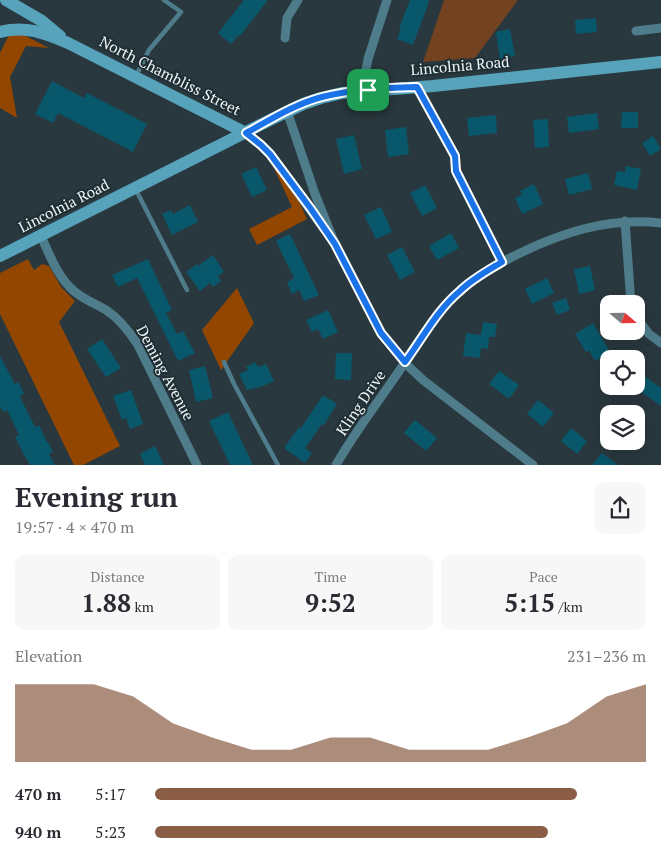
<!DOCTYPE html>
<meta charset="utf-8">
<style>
:root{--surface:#fff;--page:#f7f7f7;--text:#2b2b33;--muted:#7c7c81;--accent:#8a5d44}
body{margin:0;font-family:"PT Serif",serif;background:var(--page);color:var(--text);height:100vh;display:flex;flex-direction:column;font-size:19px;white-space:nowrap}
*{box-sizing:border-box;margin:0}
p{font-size:16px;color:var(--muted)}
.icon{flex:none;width:28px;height:28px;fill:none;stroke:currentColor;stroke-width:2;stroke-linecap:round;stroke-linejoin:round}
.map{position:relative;height:465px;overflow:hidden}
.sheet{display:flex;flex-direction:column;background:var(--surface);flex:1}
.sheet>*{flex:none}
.needle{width:32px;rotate:110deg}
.buttons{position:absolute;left:600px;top:295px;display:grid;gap:10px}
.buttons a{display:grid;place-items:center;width:45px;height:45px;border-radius:10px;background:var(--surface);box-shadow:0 5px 20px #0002;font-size:25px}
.pin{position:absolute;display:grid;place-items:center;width:42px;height:42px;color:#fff;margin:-21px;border-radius:10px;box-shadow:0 2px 8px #0006}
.round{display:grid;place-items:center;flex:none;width:52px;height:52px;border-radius:10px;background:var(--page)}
.overview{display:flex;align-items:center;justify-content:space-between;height:85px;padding:0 15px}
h1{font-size:28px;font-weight:700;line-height:38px}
.stats{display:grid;grid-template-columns:repeat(3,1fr);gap:8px;height:85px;padding:5px 15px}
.stats div{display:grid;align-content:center;border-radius:10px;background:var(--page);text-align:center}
.stats b{font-size:25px;font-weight:700}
.stats small{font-size:14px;font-weight:400}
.stats p{font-size:14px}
.chart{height:140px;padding:10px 15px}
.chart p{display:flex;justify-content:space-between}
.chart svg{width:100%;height:90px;margin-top:5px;fill:var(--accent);opacity:.7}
ul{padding:0 15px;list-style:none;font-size:16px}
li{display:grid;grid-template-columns:80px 60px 1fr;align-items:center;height:38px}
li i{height:12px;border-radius:6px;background:var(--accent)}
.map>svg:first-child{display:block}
</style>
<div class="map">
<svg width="661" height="465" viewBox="0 0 661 465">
<rect width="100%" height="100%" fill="#29383e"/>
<polygon fill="#734220" points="444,0 518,0 475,58 423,62"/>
<g fill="#924600">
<polygon points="12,29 49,48 26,46 10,77 17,118 0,108 0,53"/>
<polygon points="280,160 307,219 257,245 249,229 292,207 272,164"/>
<polygon points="28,259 34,270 42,264 49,266 61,287 75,301 59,322 120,446 83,465 74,465 0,314 0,273"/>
<polygon points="237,288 254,323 221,370 202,330"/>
</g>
<g fill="#09576a">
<polygon points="244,0 268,0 240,36 239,35 231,44 218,33"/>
<polygon points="410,0 428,0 429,2 413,45 397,39 401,29 399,28"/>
<polygon points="596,18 597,32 576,34 575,20"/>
<polygon points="510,29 515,56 500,59 496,32"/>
<polygon points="52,81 84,98 87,93 147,124 133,152 58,113 53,123 35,114"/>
<polygon points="622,112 638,112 638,128 621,128"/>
<polygon points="597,113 599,129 569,133 567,117"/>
<polygon points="496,115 497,133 469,136 467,118"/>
<polygon points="548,119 549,147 535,148 533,120"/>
<polygon points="406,127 409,154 388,157 385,130"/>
<polygon points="354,135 362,169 344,174 336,139"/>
<polygon points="653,136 661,149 650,156 642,143"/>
<polygon points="626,166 641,169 637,190 614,185 617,171 625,172"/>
<polygon points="256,167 267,190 252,197 241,174"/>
<polygon points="588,173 592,189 569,195 565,179"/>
<polygon points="534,184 543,204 522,214 515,198 522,195 520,191"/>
<polygon points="425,185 437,208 422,216 410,193"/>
<polygon points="190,205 198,222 172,235 162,214 171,210 173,214"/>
<polygon points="381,207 392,232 376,239 364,215"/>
<polygon points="451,233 459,248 437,260 429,246"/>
<polygon points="290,234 319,295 304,301 299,290 292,294 287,282 294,278 276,241"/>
<polygon points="402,247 415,272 400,280 387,255"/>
<polygon points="213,255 224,272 218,276 221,281 213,287 210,283 200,291 186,272 197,264 198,266"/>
<polygon points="148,259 172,310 166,313 177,334 183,331 195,353 178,361 137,278 118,287 112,275"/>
<polygon points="590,266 595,290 579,294 574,269"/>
<polygon points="547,278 554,293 532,304 525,289"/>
<polygon points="566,298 570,310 557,315 552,303"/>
<polygon points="328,310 338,332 323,339 318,329 312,332 306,320"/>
<polygon points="483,322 497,324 495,337 489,337 488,349 481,348 480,358 463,356 466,333 481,335"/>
<polygon points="593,323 610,352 595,361 589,350 586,352 575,334"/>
<polygon points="102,339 121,368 106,377 87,349"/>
<polygon points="336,353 352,353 351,380 335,379"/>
<polygon points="0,356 15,384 18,382 24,393 20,396 22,401 35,427 39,425 47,442 48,442 53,452 49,454 55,465 30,465 24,455 15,437 19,435 7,410 3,412 0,406"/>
<polygon points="255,362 258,367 266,364 274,381 261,387 247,390 239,374 248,370 246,367"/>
<polygon points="205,366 213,398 196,402 189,370"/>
<polygon points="636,370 661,388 661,406 636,388"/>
<polygon points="499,371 519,385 509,399 489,384"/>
<polygon points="131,390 143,424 130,429 126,418 122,420 113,396"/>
<polygon points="323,395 337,404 324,425 322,424 305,448 312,453 305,463 284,448 299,427 301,428"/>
<polygon points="538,400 554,413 543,427 527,414"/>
<polygon points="228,412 253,465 230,465 209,421"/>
<polygon points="415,420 437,438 426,451 404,433"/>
<polygon points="571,428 587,441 577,454 561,441"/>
<polygon points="155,446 164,465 145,465 140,454"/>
<polygon points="602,453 618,465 592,465"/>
</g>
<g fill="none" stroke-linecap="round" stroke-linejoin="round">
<g stroke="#4e7c8b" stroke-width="4.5">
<polyline points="136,76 149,50 181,12 164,0"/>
<polyline points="418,89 455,156 456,171"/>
<polyline points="136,190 187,290"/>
<polyline points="224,362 234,384 278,465"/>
</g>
<g stroke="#4e7c8b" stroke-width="9">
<polyline points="636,31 661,28"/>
<polyline points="285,38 287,18 298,0"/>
<polyline points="368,90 366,70 368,59 387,0"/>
<polyline points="287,111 315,194 335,244 381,333 405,363 423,380 533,465"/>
<polyline points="246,133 261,145 270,154 324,229"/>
<polyline points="456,171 502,262"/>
<polyline points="625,221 631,304"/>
<path d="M41 236C50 256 58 278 75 292 85 300 96 304 106 310 120 319 129 331 138 345L197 465"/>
<polyline points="636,317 649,334 661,343"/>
<path d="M336 465C353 435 375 406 395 377 413 351 435 313 458 292 473 277 494 267 512 257 560 233 607 217 661 223"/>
</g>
<g stroke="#56a3bb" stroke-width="12">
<polyline points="6,0 42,21 60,36"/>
<path d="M0 32C25 25 45 33 68 43L246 133"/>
<polyline points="0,256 268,121 303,104 321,98 342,93 433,86 661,62"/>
</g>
</g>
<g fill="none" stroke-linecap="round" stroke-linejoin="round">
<g stroke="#fff" stroke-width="10">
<path id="route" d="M417 87 455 156 456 171 502 262C487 271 472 279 460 291 437 310 422 339 405 362L381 333 335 244 311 209 270 154 261 145 246 133C270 120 295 104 322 97 353 89 386 88 417 87Z"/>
</g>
<use href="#route" stroke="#1a73e8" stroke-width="6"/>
</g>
<g text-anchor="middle" stroke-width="4" stroke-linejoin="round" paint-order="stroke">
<g font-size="15" fill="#ecf5f9" stroke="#1f2e33">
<text transform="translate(460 66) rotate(-5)" y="5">Lincolnia Road</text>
<text transform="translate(170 76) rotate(27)" y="5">North Chambliss Street</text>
<text transform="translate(64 206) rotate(-27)" y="5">Lincolnia Road</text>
<text transform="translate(165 373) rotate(62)" y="5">Deming Avenue</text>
<text transform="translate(361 403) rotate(-56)" y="5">Kling Drive</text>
</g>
</g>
</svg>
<div class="buttons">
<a><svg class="needle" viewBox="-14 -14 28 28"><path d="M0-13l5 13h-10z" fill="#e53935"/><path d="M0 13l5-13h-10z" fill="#7c7c81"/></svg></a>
<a><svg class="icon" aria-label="locate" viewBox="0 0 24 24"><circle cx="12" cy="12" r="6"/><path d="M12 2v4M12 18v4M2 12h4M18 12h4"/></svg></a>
<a><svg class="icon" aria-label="layers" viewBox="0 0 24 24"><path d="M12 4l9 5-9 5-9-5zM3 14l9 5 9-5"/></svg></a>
</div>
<div class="pin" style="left:368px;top:90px;background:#1e9e55"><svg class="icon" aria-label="arrive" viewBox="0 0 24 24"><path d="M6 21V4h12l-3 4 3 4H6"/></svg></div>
</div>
<section class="sheet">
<div class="overview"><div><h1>Evening run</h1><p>19:57 · 4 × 470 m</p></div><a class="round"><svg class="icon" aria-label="share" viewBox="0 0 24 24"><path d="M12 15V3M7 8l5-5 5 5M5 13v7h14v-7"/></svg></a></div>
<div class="stats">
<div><p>Distance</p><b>1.88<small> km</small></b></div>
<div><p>Time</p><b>9:52</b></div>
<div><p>Pace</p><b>5:15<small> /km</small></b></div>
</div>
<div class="chart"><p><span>Elevation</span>231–236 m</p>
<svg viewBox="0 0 160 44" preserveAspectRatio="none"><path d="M0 44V6L10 6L20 6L30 12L40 25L50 32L60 38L70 38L80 32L90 32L100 38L110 38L120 38L130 32L140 25L150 12L160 6V44z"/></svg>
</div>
<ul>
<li><b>470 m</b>5:17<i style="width:86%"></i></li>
<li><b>940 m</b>5:23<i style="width:80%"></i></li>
</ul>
</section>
